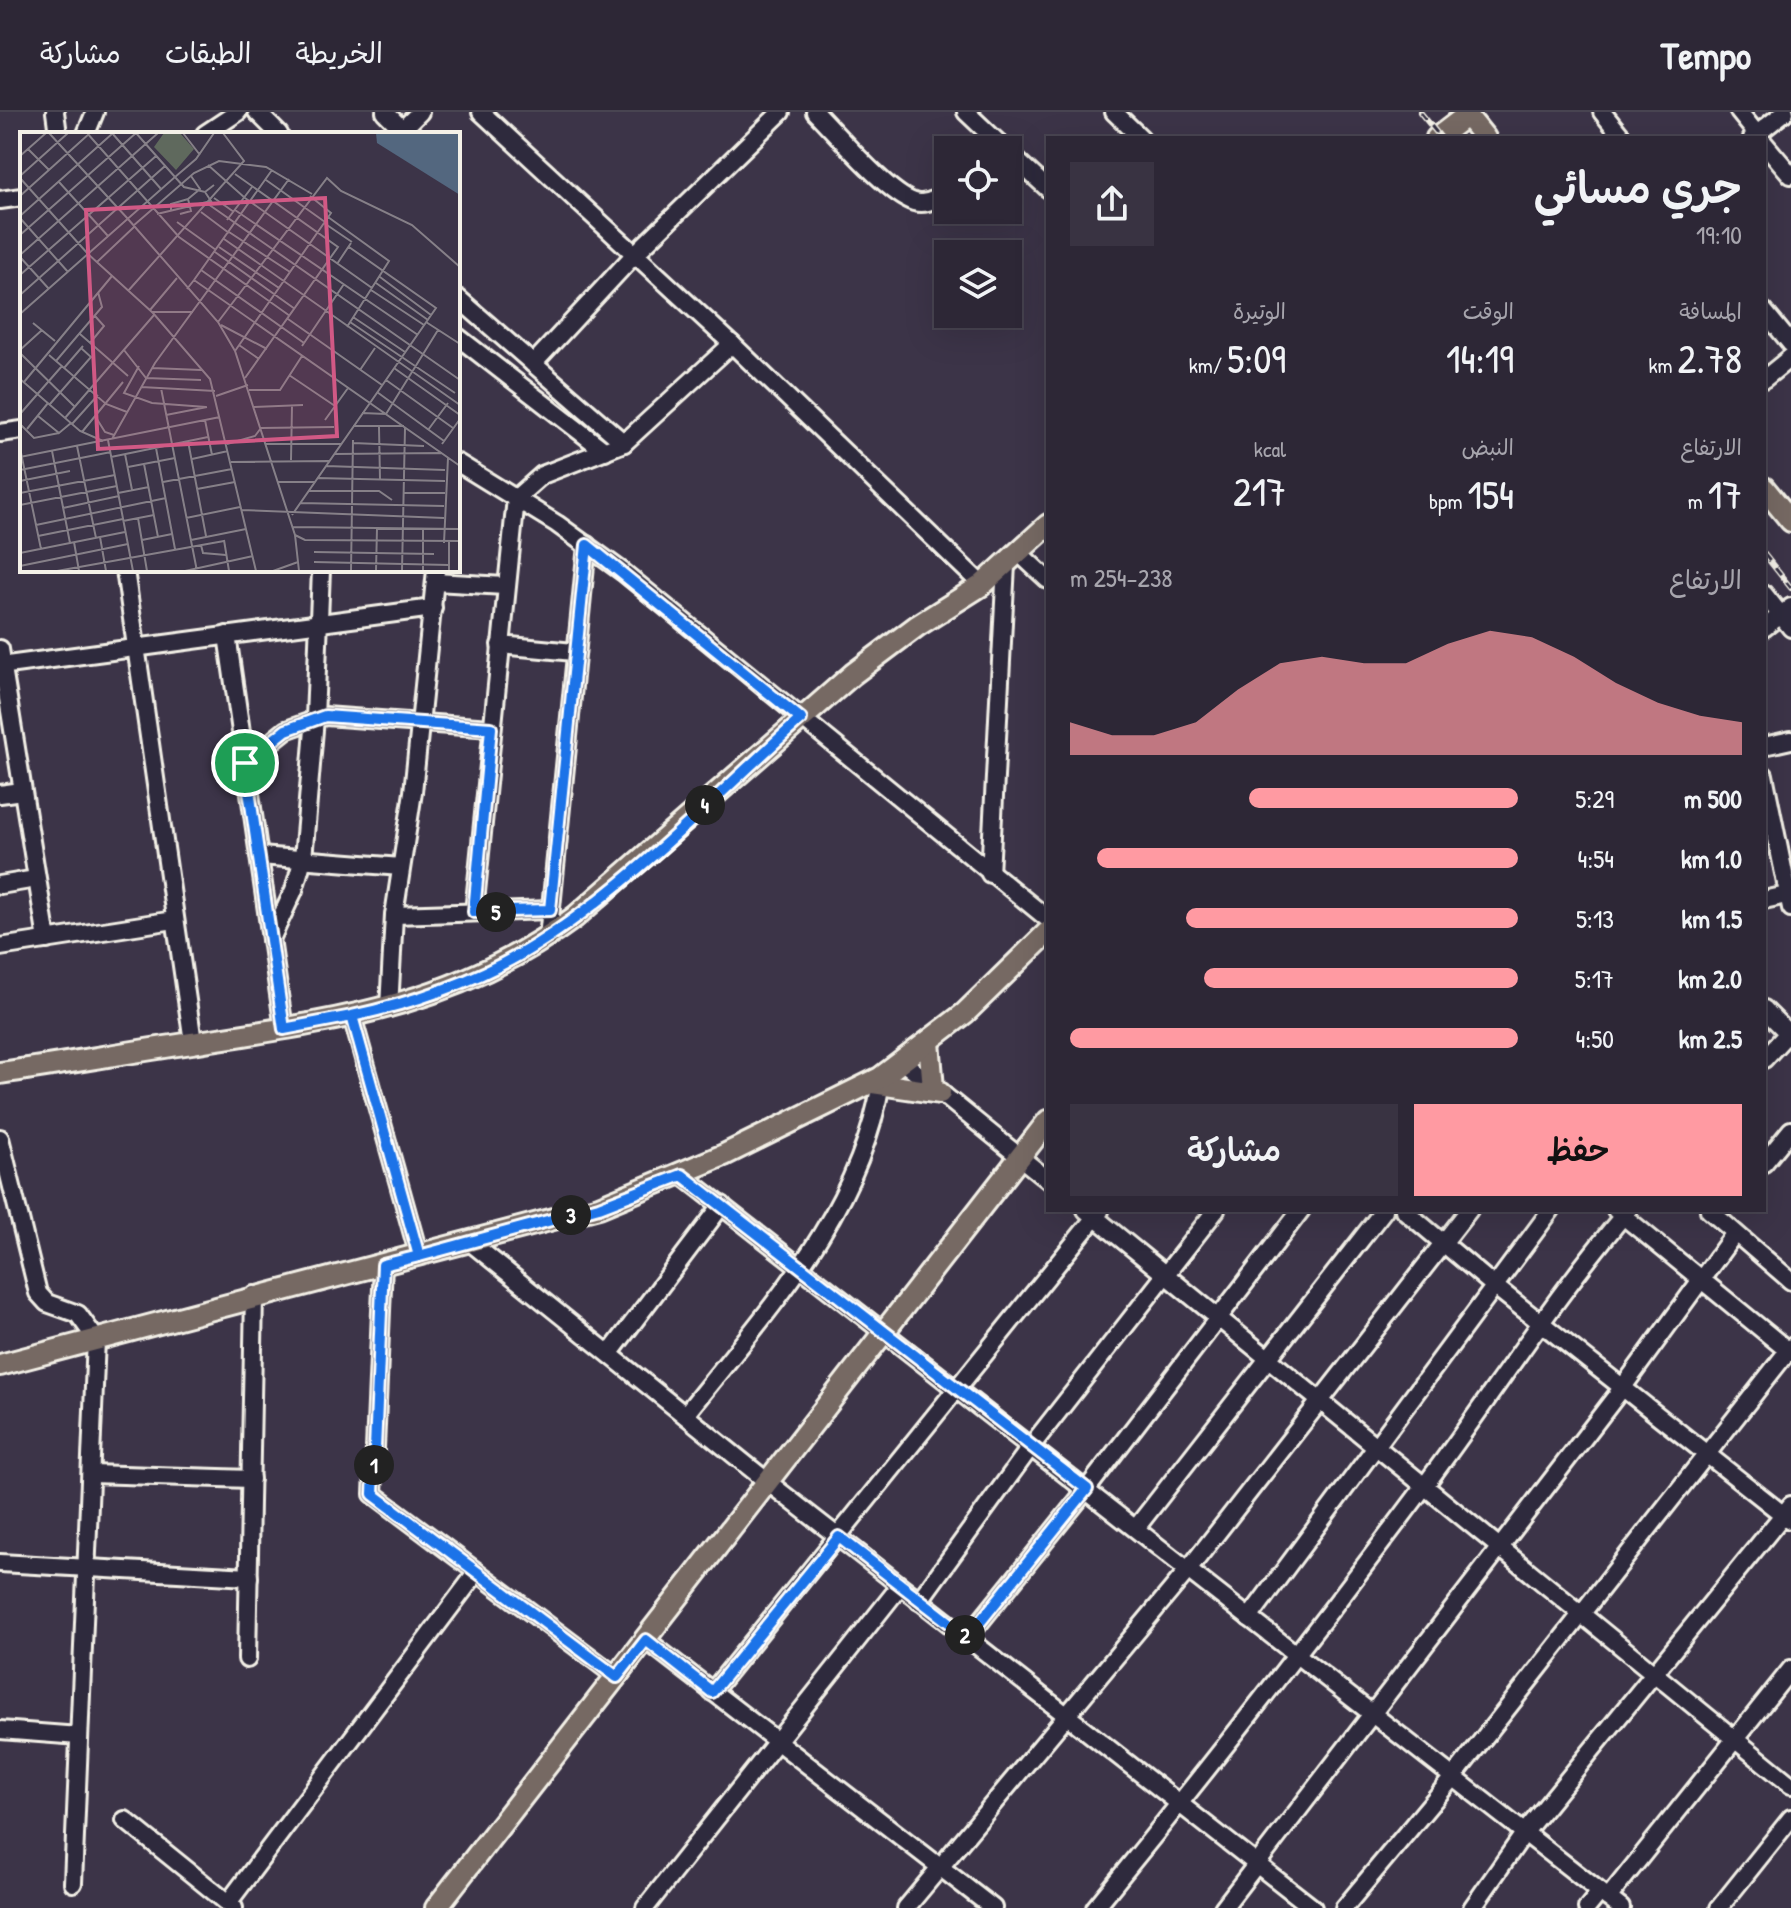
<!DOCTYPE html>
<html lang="ar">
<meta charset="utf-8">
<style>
:root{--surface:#2d2736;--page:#393342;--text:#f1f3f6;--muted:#a7a5ad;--line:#484451;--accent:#ff9aa2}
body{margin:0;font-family:"Patrick Hand","Playpen Sans Arabic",sans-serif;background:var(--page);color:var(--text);direction:rtl;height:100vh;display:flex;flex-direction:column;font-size:30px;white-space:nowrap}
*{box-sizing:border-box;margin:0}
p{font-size:26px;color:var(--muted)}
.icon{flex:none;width:44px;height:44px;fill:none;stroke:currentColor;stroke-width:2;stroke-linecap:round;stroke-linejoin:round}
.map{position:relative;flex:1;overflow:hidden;direction:ltr}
.panel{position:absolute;left:1046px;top:24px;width:720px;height:1076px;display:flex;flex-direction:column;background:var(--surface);border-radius:0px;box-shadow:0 8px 32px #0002,0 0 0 2px var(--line);direction:rtl}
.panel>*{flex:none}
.tools{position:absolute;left:934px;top:24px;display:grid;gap:16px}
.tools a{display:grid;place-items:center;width:88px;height:88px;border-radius:0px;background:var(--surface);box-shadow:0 8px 32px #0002,0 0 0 2px var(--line);font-size:40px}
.pin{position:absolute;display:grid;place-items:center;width:68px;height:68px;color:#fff;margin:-34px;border:4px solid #fff;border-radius:50%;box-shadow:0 2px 8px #0007}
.km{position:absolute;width:40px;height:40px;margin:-20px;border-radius:50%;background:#222;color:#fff;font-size:22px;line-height:40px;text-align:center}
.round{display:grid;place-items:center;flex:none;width:84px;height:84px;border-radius:0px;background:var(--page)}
.headline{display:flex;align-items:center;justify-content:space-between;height:136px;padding:0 24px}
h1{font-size:44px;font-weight:600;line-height:60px}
.stats{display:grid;grid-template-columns:repeat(3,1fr);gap:12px;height:136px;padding:8px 24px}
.stats div{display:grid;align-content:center}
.stats b{font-size:40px;font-weight:600}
.stats small{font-size:22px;font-weight:400}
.stats p{font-size:22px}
.chart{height:224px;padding:16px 24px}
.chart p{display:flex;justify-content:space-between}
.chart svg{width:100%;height:144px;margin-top:8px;fill:var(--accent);opacity:.7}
.action{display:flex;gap:16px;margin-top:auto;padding:16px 24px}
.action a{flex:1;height:92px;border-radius:0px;background:var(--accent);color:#111;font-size:32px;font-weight:600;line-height:92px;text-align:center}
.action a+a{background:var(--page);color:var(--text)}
ul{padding:0 24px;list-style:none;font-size:26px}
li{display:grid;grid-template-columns:128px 96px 1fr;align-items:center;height:60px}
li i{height:20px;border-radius:10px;background:var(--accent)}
header{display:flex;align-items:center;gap:48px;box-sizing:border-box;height:112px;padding:0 40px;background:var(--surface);border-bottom:2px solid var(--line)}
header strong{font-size:38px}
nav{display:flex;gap:44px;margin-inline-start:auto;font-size:28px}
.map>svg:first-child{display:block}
</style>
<header>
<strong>Tempo</strong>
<nav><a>الخريطة</a><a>الطبقات</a><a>مشاركة</a></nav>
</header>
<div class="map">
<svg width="1791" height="1796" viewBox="0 0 1791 1796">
<rect width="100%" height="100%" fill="#3c3448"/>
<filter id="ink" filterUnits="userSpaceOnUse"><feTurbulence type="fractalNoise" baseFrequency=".0125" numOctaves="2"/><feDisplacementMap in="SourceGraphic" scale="16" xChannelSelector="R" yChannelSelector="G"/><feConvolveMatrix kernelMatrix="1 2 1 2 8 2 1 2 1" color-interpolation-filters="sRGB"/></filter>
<g filter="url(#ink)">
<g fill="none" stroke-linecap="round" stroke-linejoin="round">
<g stroke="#f4f1e8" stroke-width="22">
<g id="minor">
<polyline points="55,0 58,22"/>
<polyline points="257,0 279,22"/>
<polyline points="385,0 403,18"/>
<polyline points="481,0 732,232 982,473"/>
<path d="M815 0C836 21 888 82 914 90 928 94 940 85 948 76"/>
<polyline points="966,0 1006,38"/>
<polyline points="1114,0 1141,26"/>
<polyline points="1602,0 1623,26"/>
<polyline points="1739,0 1760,26"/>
<polyline points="86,22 95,0"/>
<polyline points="205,22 238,0"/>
<polyline points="398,22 420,0"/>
<polyline points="1752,26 1785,0"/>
<polyline points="1764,31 1791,63"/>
<polyline points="1008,40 1048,77"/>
<polyline points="0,88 22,85"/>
<polyline points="458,186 624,331"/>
<polyline points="1764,199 1791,232"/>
<polyline points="458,225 605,339"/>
<polyline points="533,252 634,143 781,0"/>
<polyline points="1764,267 1791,245"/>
<polyline points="0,321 22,318"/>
<polyline points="458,351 557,412 623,460 1048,807"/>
<polyline points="1019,441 1048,468"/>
<polyline points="125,458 193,930"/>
<polyline points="435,470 505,474"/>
<polyline points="1764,482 1791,516"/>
<polyline points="1764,516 1791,495"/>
<polyline points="227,523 284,917"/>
<polyline points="500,533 574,540"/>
<polyline points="0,537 47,828"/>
<polyline points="0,554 433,496"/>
<polyline points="1764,634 1791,628"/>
<polyline points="245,651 286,618 325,604 491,616"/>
<polyline points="1764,663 1791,796"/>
<polyline points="0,682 22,679"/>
<polyline points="260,744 401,755"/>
<polyline points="990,762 1006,452"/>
<polyline points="0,773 36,767"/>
<polyline points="1764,788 1791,782"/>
<polyline points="474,800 516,386 542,363 624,331 732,232"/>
<polyline points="394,803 550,798"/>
<polyline points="548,826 587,433"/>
<polyline points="271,827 294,778 303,747 315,606 321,458"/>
<polyline points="0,835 174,808"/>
<polyline points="389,896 394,803 413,680 436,458"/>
<polyline points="1764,897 1791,924"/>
<polyline points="352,904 419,1144"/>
<polyline points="1764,947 1788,921"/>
<polyline points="903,950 1048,1068"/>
<polyline points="0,1026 38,1181 47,1191 78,1202 96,1227 73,1771"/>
<polyline points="1764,1051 1791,1018"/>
<polyline points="682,1063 1621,1796"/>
<polyline points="1086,1098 1791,1673"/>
<polyline points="1404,1098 1493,1173 1790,1408"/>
<polyline points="1616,1098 1791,1241"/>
<polyline points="1709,1098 1791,1169"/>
<polyline points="470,1130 769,1371 1313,1796"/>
<polyline points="383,1153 373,1382 617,1565"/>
<polyline points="610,1241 722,1093"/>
<path d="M685 1303C765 1201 859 1103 881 971"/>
<polyline points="91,1362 251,1367"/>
<polyline points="1136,1416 1384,1098"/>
<polyline points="0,1451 249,1465"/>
<polyline points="919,1489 1032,1333 1216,1098"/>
<polyline points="1249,1506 1551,1098"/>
<polyline points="968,1525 1087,1377 1301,1098"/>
<polyline points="646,1528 993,1796"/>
<polyline points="247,1547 254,1183"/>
<polyline points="712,1580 1100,1099"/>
<polyline points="0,1618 79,1624"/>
<polyline points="125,1708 234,1796"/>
<polyline points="1608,1786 1791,1557"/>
<polyline points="228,1791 477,1460"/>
<polyline points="645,1796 900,1474"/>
<polyline points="906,1796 1188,1458 1469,1098"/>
<path d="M1095 1796C1207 1659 1317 1518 1423 1376 1492 1284 1553 1186 1628 1098"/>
<polyline points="1223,1796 1623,1275 1735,1121"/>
<polyline points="1344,1796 1454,1664 1791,1235"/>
<polyline points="1472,1796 1525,1720 1791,1393"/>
<polyline points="1587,1796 1600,1780"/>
<polyline points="1719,1796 1791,1706"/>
</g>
</g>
<g stroke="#f4f1e8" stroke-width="26">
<g id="major">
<polyline points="1464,0 1485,26"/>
<polyline points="1437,26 1467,3"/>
<polyline points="1764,376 1791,409"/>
<polyline points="929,930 933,976"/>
<path d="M0 961C64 952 128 940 192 931 334 909 456 894 575 805L853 562 917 514 982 473 1048 413"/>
<polyline points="873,971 940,981"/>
<polyline points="0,1253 599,1095 724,1043 880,966 965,901 1048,820"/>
<polyline points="436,1796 1048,1009"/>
</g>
</g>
<use href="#minor" stroke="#2f2a3d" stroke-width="16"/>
<use href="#major" stroke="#766964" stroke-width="20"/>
<g stroke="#f4f1e8" stroke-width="6">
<g id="rail">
<polyline points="1420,0 1441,26"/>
<polyline points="1764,442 1791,476"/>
</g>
</g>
<use href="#rail" stroke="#2f2a3d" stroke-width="3" stroke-dasharray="9" stroke-linecap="butt"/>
</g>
</g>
<g fill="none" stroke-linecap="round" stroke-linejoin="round" filter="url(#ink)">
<g stroke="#fff" stroke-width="16">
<path id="route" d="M245 651 284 917 352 904 419 1144 383 1153 373 1382 617 1565 646 1528 712 1580 839 1425 968 1525 1087 1377 682 1063 599 1095 419 1144 352 904C421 889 489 865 548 825 640 764 719 680 801 607L587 433 550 798 474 800 491 616 325 604 286 618 245 651"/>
</g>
<use href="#route" stroke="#1a73e8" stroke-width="10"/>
</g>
<g transform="translate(20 20)">
<rect width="440" height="440" fill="#3c3448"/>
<path d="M144 1H160L174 17 156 38 134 15Z" fill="#5f695d"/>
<path d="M356 1H440V63L357 11Z" fill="#53677f"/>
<path fill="none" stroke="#868088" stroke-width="2" d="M29 1 108 87M67 1 159 105 270 184M92 1 141 57M163 1 180 23M8 17 29 38M0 24 26 1M188 33 225 66 352 156M215 42 318 115 225 246M0 44 48 1M0 46 68 122M246 48 305 90M39 50 88 104M194 53 185 60 164 55 155 45 176 27 194 1M0 64 70 1M194 66 214 80M168 67 180 57 171 44M188 72 440 248M151 78V72L168 67 171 79 160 82M215 78 398 203M181 80 209 101M137 82 191 69 185 60M0 84 93 1M308 85 369 129 327 195M0 86 48 140M108 87 198 190 215 219 275 403 279 439M207 88 232 55M157 90 196 118M304 91 332 110M113 94 174 41 199 29 246 35 292 62M209 100 270 140M0 103 116 1M204 107 440 273M199 115 259 156M195 120 275 177M68 122 133 181 190 247 236 439M0 123 138 1M0 125 29 157M77 130 114 95M317 132 331 111M181 138 284 211M0 143 136 24M360 145 411 183M174 148 252 38M356 151 408 188M167 157 174 148 440 334M351 158 404 193M108 159 224 29 203 1M0 163 145 34M130 178 157 146M132 180H173M0 182 155 45 116 1M333 185 385 220M268 187 362 253M198 190 307 46 321 59 392 93 440 135M330 190 435 261M406 190 440 212M13 191 35 209M201 193 247 217M60 202 108 244M70 211 84 194 75 184M219 213 239 227M282 214 324 152M0 218 22 198M104 218 126 246 181 248M215 219 311 81 290 64M0 221 55 275M29 223 86 272 107 280M36 229 82 175 78 160M119 234 104 261 132 271 186 275M44 236 63 214M132 236 181 238M374 236 440 283M340 238 355 216M269 243 315 274M0 247 60 299 83 309M366 248 433 296M4 250 92 144M121 255 195 259M141 256 177 439M229 258H260L282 224M357 260 424 309M196 264 228 253M30 272 71 225 61 216M234 275 283 273M342 281 366 282 418 198M0 282 42 234M146 283 187 275M18 284 39 301 51 291M75 284 85 300 94 303M45 286 134 183M185 288 192 323M305 288 328 256M0 292 14 306 39 301M52 292 78 263M333 294H384M359 295 360 348M7 297 28 271M408 298 428 271M62 300 103 250M92 307 135 231 269 47M88 308 113 439M168 309 186 404M333 311 404 314M207 312 235 304 241 296 314 295M246 312H321M422 312 440 287M57 314 76 406M0 316 21 417M136 316 155 417M32 319 50 411M105 322 112 358M314 322 422 321M0 325 200 285M91 325 188 305M172 327 208 319M271 328 272 274M211 330 309 329M124 332 138 405M306 334 425 338M108 335 155 326M0 338 91 320M297 346 425 349M0 349 50 339M143 350 212 337M258 350H295M177 357 215 350M288 359H359L372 368M0 361 95 343M98 361 129 355M384 361H425M280 371 424 374M0 373 97 354M43 376 99 364M221 378 424 386M272 383 416 176 329 115M118 386 127 439M166 386 220 375M103 389 134 383M16 393 146 366M273 395 440 397M275 403 285 408 440 409M18 404 103 387M80 405 86 439M122 408 152 402M171 408 226 397M204 408 209 439M54 410 59 439M429 410V439M424 411 428 326M181 413 183 421 206 423M294 420 414 422M0 421 105 400M294 430 429 433M0 434 108 412M37 439 204 409M165 439 233 424M253 439 278 430M331 439 333 308M356 439 357 396M382 439 385 296M403 439V397"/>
<path fill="#d15985" fill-opacity="0.15" stroke="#d15985" stroke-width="4" d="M305 66 317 304 78 317 66 78Z"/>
<rect width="440" height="440" fill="none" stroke="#f4f1e8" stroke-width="4"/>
</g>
</svg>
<div class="tools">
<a><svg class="icon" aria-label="locate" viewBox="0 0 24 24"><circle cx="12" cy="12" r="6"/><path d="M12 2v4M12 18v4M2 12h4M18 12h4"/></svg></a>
<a><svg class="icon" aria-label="layers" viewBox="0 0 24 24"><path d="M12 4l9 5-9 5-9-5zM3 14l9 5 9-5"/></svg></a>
</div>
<div class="pin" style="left:245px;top:651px;background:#1e9e55"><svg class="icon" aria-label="arrive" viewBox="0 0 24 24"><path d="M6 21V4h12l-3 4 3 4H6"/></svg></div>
<b class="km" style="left:374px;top:1353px">1</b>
<b class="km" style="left:965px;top:1523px">2</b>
<b class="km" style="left:571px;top:1103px">3</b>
<b class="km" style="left:705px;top:693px">4</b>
<b class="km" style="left:496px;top:800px">5</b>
<section class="panel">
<div class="headline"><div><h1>جري مسائي</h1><p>19:10</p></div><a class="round"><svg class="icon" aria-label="share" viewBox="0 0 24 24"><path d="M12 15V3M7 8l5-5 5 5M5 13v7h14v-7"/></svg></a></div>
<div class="stats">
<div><p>المسافة</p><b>2.78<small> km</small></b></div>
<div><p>الوقت</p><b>14:19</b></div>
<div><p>الوتيرة</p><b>5:09<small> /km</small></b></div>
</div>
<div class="stats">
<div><p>الارتفاع</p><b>17<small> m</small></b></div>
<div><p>النبض</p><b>154<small> bpm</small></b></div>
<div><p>kcal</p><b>217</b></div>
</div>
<div class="chart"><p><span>الارتفاع</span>238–254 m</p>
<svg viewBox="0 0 160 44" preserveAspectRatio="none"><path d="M0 44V34L10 38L20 38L30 34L40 24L50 16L60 14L70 16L80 16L90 10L100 6L110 8L120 14L130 22L140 28L150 32L160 34V44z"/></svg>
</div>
<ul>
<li><b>500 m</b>5:29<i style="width:60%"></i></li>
<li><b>1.0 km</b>4:54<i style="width:94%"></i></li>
<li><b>1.5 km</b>5:13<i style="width:74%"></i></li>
<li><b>2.0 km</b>5:17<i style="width:70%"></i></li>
<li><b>2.5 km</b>4:50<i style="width:100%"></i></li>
</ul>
<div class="action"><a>حفظ</a><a>مشاركة</a></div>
</section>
</div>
